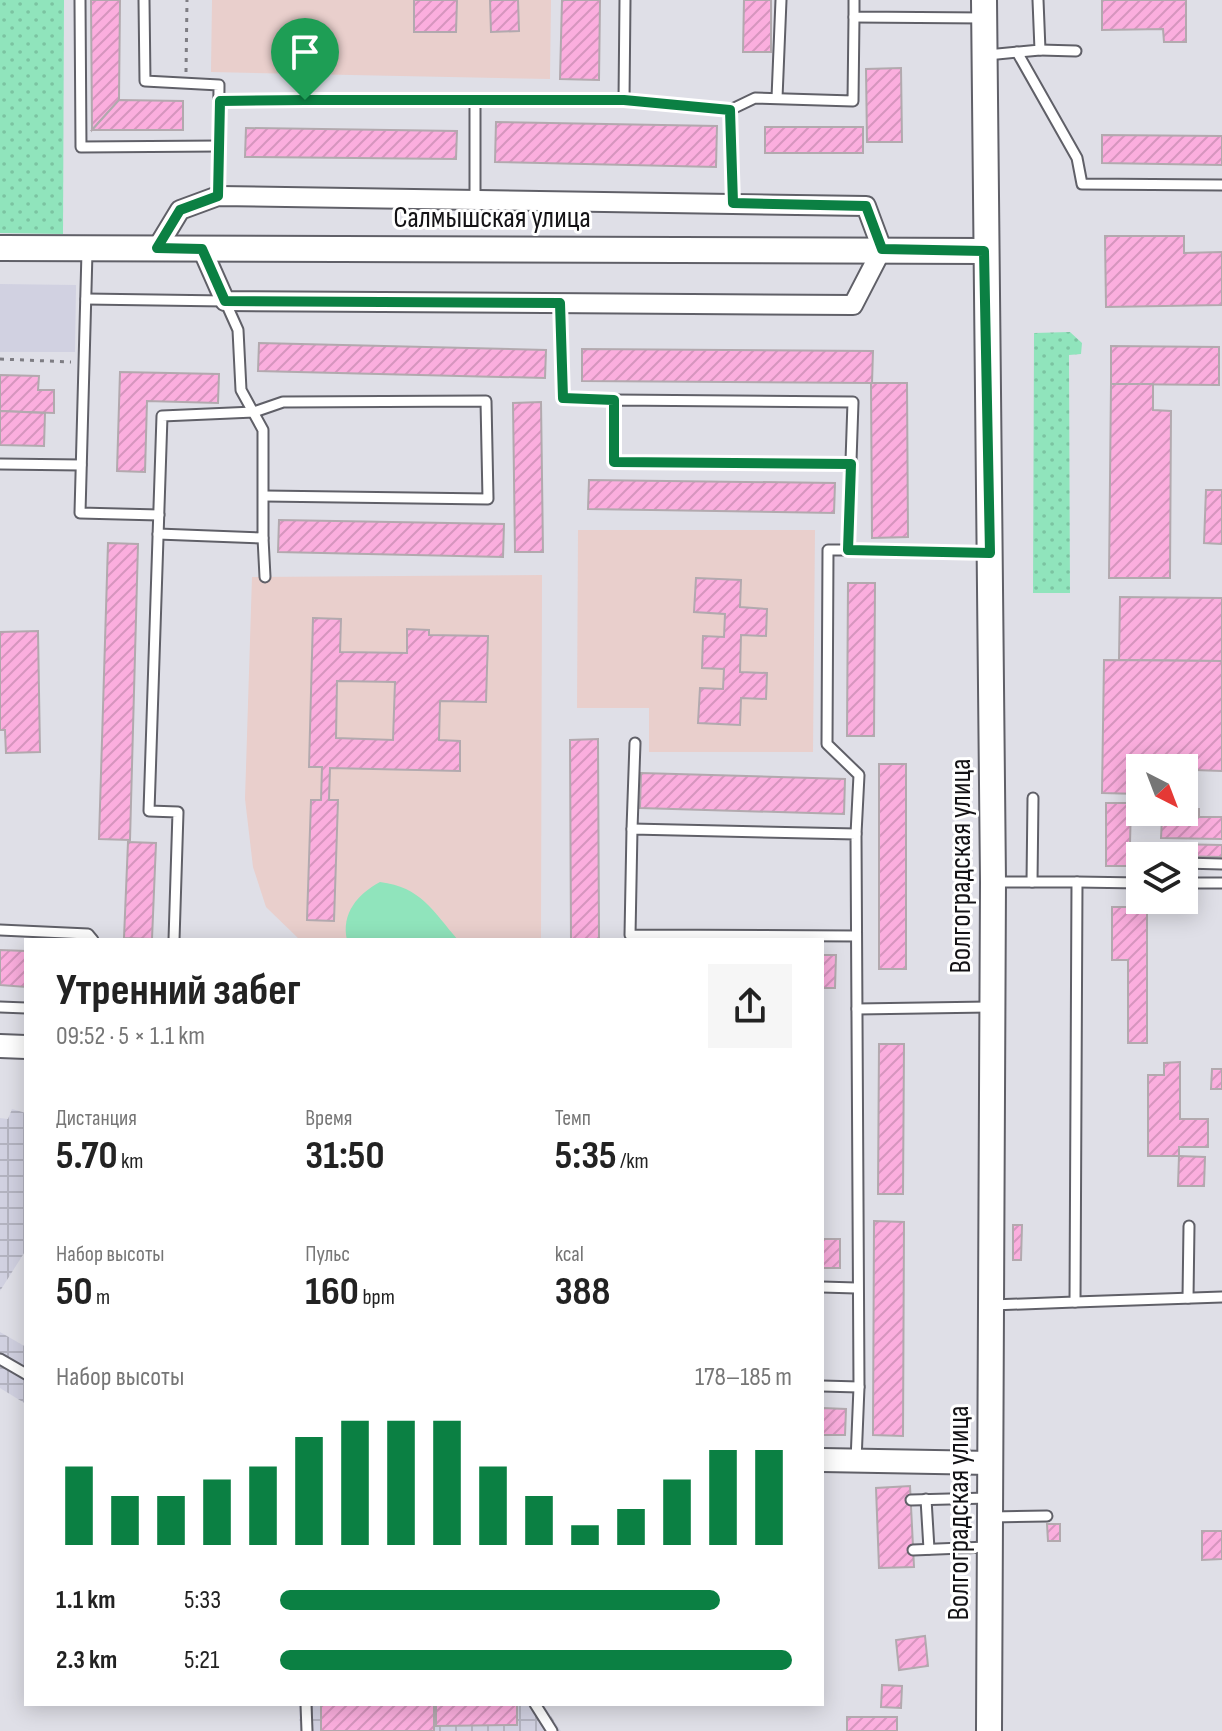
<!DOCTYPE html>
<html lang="ru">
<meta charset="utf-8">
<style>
:root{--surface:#fff;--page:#f6f6f6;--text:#222;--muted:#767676;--accent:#0b8043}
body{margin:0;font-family:"Sofia Sans Condensed",sans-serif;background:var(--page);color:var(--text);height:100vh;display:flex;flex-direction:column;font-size:30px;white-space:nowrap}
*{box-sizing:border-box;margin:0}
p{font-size:26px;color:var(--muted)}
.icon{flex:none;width:44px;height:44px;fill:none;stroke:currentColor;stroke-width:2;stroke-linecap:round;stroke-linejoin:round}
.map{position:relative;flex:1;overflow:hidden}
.details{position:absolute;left:24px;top:938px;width:800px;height:768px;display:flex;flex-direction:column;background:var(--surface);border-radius:0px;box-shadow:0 4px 20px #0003}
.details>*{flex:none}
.needle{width:52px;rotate:138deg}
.buttons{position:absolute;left:1126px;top:754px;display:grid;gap:16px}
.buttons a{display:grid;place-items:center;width:72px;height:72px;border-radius:0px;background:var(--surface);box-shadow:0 4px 20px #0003;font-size:40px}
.pin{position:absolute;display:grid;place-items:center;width:68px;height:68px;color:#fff;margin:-82px -34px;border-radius:50% 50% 50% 0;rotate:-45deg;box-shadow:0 0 8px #0007}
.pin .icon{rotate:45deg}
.round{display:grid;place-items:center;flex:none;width:84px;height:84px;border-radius:0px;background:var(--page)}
.summary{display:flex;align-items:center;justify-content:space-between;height:136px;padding:0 32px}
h1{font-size:44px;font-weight:700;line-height:60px}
.figures{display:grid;grid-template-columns:repeat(3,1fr);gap:12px;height:136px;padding:8px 32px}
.figures div{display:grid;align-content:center}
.figures b{font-size:40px;font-weight:700}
.figures small{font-size:22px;font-weight:400}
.figures p{font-size:22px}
.chart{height:224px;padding:16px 32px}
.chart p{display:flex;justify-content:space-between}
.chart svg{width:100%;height:144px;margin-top:8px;stroke:var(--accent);stroke-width:6}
ul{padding:0 32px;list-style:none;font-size:26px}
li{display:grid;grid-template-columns:128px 96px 1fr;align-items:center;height:60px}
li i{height:20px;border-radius:10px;background:var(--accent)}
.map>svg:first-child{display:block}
</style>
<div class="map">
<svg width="1222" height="1731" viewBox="0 0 1222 1731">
<defs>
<pattern id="industrial-grid" width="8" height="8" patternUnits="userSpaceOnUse" patternTransform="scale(2)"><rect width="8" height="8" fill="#d1d1e1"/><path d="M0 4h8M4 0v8" fill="none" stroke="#b3b3c0"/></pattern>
<pattern id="green-dots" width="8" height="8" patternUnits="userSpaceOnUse" patternTransform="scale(2)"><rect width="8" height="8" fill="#90e4bc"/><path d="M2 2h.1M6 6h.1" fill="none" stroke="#7bc3a1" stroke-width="1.8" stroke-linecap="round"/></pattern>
<pattern id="building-hatch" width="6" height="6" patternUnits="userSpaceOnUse" patternTransform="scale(2)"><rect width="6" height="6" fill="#fbaede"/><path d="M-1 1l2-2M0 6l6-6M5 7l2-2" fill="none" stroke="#d695be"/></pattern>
</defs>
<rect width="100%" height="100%" fill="#dfdfe7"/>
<polygon fill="#d1d1e1" points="0,284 76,285 75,352 0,352"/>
<g fill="url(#industrial-grid)">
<polygon points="12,1109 26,1113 26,1250 0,1291 0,1118 8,1119"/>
<polygon points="0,1332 26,1347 26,1404 0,1388"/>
<polygon points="299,1704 543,1704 561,1731 300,1731"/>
</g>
<g fill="#e9cfcc">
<polygon points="212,0 551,0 550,79 211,72"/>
<polygon points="578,530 815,530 813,752 649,752 649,708 577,708"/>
<polygon points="542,575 541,940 300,940 266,907 253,867 245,799 252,577"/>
</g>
<g fill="url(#green-dots)">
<polygon points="0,0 64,0 63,234 0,233"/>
<polygon points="1070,332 1082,343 1081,354 1069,355 1070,593 1033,593 1034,333"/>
</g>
<path fill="#90e4bc" d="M380 882C421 887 433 911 458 940H347C341 913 358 894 380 882Z"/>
<g fill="url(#building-hatch)" stroke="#b2a9ae" stroke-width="2" fill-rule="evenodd">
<polygon points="91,0 120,0 119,100 92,130"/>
<polygon points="414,0 457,0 456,32 414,32"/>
<polygon points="490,0 518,0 519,31 491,32"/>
<polygon points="562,0 600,0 599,80 560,79"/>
<polygon points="744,0 771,0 771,52 743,52"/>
<polygon points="1102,0 1186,0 1186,42 1164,42 1163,29 1102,30"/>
<polygon points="901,68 902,142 867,142 866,69"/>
<polygon points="119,100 183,101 183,130 92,130"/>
<polygon points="496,122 717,126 716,167 495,162"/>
<rect x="765" y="127" width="98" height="26"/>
<polygon points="246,128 457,131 456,159 245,157"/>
<polygon points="1102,135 1222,136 1222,165 1102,163"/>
<polygon points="1105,236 1184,236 1184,253 1222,252 1222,305 1106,307"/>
<polygon points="259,343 546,350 545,378 258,371"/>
<polygon points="1111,346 1219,347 1219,385 1111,384"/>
<polygon points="582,349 873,351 872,383 582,381"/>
<polygon points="120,372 219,374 218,403 147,401 145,472 117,471"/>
<polygon points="0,375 39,376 38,390 54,390 54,413 0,411"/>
<polygon points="871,383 907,383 908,537 872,538"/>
<polygon points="1111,384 1153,384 1153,410 1171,411 1170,578 1109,578"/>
<polygon points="541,402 543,552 515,552 513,403"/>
<polygon points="0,411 45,413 44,446 0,445"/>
<polygon points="589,480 835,483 834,513 588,509"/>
<polygon points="1206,490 1222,490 1222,544 1204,543"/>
<polygon points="279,520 504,524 503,557 278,552"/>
<polygon points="108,543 138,544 130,840 99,839"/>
<polygon points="696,578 741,580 740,607 767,609 766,636 741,635 740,672 767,673 766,699 741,698 740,725 698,723 700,688 723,689 724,669 702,668 703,636 724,637 725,614 694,612"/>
<polygon points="848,583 875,583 874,736 847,736"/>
<polygon points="1120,597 1222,598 1222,661 1119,660"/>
<path d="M313 618 341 619 340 652 407 653V629L429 630V635L488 636 486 702 440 701 439 740 460 741V771L330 768 329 800H338L334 921 307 920 311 800H321L322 767H309ZM337 681 395 682 393 740 336 738Z"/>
<polygon points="38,631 40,752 6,753 5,730 0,730 0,632"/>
<polygon points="1104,660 1222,661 1222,771 1140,768 1140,794 1102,793"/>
<polygon points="598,739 599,940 571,940 570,740"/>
<rect x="879" y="764" width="27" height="205"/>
<polygon points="641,773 845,779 844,814 640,808"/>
<polygon points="1106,803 1131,803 1130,844 1158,844 1158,856 1140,856 1140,866 1106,866"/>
<polygon points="1186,809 1199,809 1199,817 1222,817 1222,839 1161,838 1162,819 1186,819"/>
<polygon points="128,842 156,843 152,939 124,938"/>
<polygon points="1170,844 1222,845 1222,857 1169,856"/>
<polygon points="1112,907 1147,907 1147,1043 1128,1043 1128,960 1112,960"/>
<polygon points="0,950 26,951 26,987 0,985"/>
<polygon points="822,955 836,955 835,988 822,988"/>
<polygon points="879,1044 904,1044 903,1194 878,1194"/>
<polygon points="1180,1062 1180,1119 1208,1119 1208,1147 1179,1147 1179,1156 1148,1156 1148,1075 1164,1075 1164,1063"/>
<polygon points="1212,1069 1222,1069 1222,1089 1211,1089"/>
<polygon points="1179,1156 1205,1157 1204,1186 1178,1186"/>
<polygon points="874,1221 904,1222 903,1436 873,1435"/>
<polygon points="1013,1225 1022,1225 1021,1260 1013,1260"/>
<rect x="822" y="1239" width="18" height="29"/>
<polygon points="822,1408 846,1409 845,1435 822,1435"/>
<polygon points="910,1486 914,1567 879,1568 876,1488"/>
<polygon points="1047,1524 1060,1524 1060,1541 1048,1541"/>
<polygon points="1202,1531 1222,1531 1222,1559 1202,1560"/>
<polygon points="925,1636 928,1666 899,1670 896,1640"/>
<polygon points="882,1685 902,1686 901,1708 881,1707"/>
<rect x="321" y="1704" width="113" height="27"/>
<polygon points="436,1704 517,1704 517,1725 436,1726"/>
<rect x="847" y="1717" width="50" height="14"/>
</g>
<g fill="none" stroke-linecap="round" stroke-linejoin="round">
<g stroke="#606068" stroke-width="13">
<g id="service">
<polyline points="80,0 81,147 220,146"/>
<polyline points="144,0 145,81 219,85 218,196"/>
<polyline points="854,0 854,17 984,18"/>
<polyline points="1040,50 1076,51"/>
<polyline points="1017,52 1077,158 1082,184 1222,185"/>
<polyline points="987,55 1040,50 1038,0"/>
<polyline points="777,98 781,0"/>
<polyline points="624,100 625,0"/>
<polyline points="220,101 475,99"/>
<polyline points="475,199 475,99 624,100 730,110"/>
<polyline points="733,203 730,110 755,98 853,101 854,17"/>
<polyline points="87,252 80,513 159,515"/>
<polyline points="86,299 225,301 238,330 241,390 263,430 263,538 158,534"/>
<polyline points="0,464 81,465"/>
<polyline points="851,464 614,462 614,400 853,402 848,550 987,553"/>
<polyline points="263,538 265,577"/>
<polyline points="848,550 828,550 827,744 859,775 856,834"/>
<polyline points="632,829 635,743"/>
<polyline points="1184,863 1222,864"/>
<polyline points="1032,882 1033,798"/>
<polyline points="1077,882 1140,883"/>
<polyline points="1184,883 1222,883"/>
<polyline points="0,930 88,934 93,940"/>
<polyline points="174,940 178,812 149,811 162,416 254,412 283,402 486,401 488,499 265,496"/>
<polyline points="0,1007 26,1008"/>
<polyline points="857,1009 989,1007"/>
<polyline points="822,1287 856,1288"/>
<polyline points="1188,1298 1189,1226"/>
<polyline points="1075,1302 1222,1297"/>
<polyline points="992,1305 1075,1302 1077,882 994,882"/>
<polyline points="0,1359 26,1374"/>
<polyline points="822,1386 859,1387"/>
<polyline points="856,1461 859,1387 856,834 632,829 630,935 856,936"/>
<polyline points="926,1499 929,1549"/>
<polyline points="911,1500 988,1498"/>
<polyline points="991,1517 1047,1516"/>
<polyline points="913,1550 987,1547"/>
<polyline points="306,1704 307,1731"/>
<polyline points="535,1704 552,1731"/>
</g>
</g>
<g stroke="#606068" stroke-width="22">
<polyline id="minor" points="157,248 180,210 218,196 866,206 882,249 853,305 225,301 202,249"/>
</g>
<g stroke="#606068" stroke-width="26">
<g id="tertiary">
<polyline points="0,1046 26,1047"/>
<polyline points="822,1460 991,1463"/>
</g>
</g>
<g stroke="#606068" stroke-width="28">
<g id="secondary">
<polyline points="984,0 993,882 989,1731"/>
<polyline points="0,248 984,251"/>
</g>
</g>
<g stroke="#7e7d83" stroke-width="3" stroke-dasharray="4 6" stroke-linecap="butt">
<polyline points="186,72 187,0"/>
<polyline points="560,317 563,398 602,400"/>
<polyline points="0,359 71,362"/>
</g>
<use href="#service" stroke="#fff" stroke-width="9"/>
<use href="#minor" stroke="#fff" stroke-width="18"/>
<use href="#tertiary" stroke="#fff" stroke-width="22"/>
<use href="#secondary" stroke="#fff" stroke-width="24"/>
</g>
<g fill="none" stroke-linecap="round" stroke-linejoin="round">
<g stroke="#fff" stroke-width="16">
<polygon id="route" points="305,100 624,100 730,110 733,203 866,206 882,249 984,251 990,553 848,550 851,464 614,462 614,400 563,398 560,303 225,301 202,249 157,248 180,210 218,196 220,101"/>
</g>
<use href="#route" stroke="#0b8043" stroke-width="10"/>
</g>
<g text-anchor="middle" stroke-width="6" stroke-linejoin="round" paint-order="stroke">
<g font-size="30" fill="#141316" stroke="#fff">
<text x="492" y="227">Салмышская улица</text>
<text transform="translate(960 866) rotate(-90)" y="10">Волгоградская улица</text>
<text transform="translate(958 1513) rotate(-90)" y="10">Волгоградская улица</text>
</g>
</g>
</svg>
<div class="buttons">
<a><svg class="needle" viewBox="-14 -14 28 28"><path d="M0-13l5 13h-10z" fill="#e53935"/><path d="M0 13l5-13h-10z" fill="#767676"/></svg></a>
<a><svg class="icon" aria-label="layers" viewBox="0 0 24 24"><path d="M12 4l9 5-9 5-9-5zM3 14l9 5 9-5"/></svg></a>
</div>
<div class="pin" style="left:305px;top:100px;background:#1e9e55"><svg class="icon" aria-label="arrive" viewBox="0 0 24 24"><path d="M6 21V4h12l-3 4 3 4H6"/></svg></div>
<section class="details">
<div class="summary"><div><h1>Утренний забег</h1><p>09:52 · 5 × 1.1 km</p></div><a class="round"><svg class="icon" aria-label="share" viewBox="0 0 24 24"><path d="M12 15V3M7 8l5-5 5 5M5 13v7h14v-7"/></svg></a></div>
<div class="figures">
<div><p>Дистанция</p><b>5.70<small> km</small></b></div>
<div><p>Время</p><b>31:50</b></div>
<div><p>Темп</p><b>5:35<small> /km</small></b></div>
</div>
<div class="figures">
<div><p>Набор высоты</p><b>50<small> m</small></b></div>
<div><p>Пульс</p><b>160<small> bpm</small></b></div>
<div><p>kcal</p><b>388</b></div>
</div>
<div class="chart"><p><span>Набор высоты</span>178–185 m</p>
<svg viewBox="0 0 160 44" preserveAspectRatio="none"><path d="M5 44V20M15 44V29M25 44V29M35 44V24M45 44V20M55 44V11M65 44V6M75 44V6M85 44V6M95 44V20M105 44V29M115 44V38M125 44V33M135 44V24M145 44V15M155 44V15"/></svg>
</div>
<ul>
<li><b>1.1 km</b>5:33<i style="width:86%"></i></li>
<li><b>2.3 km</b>5:21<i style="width:100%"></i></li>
</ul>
</section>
</div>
